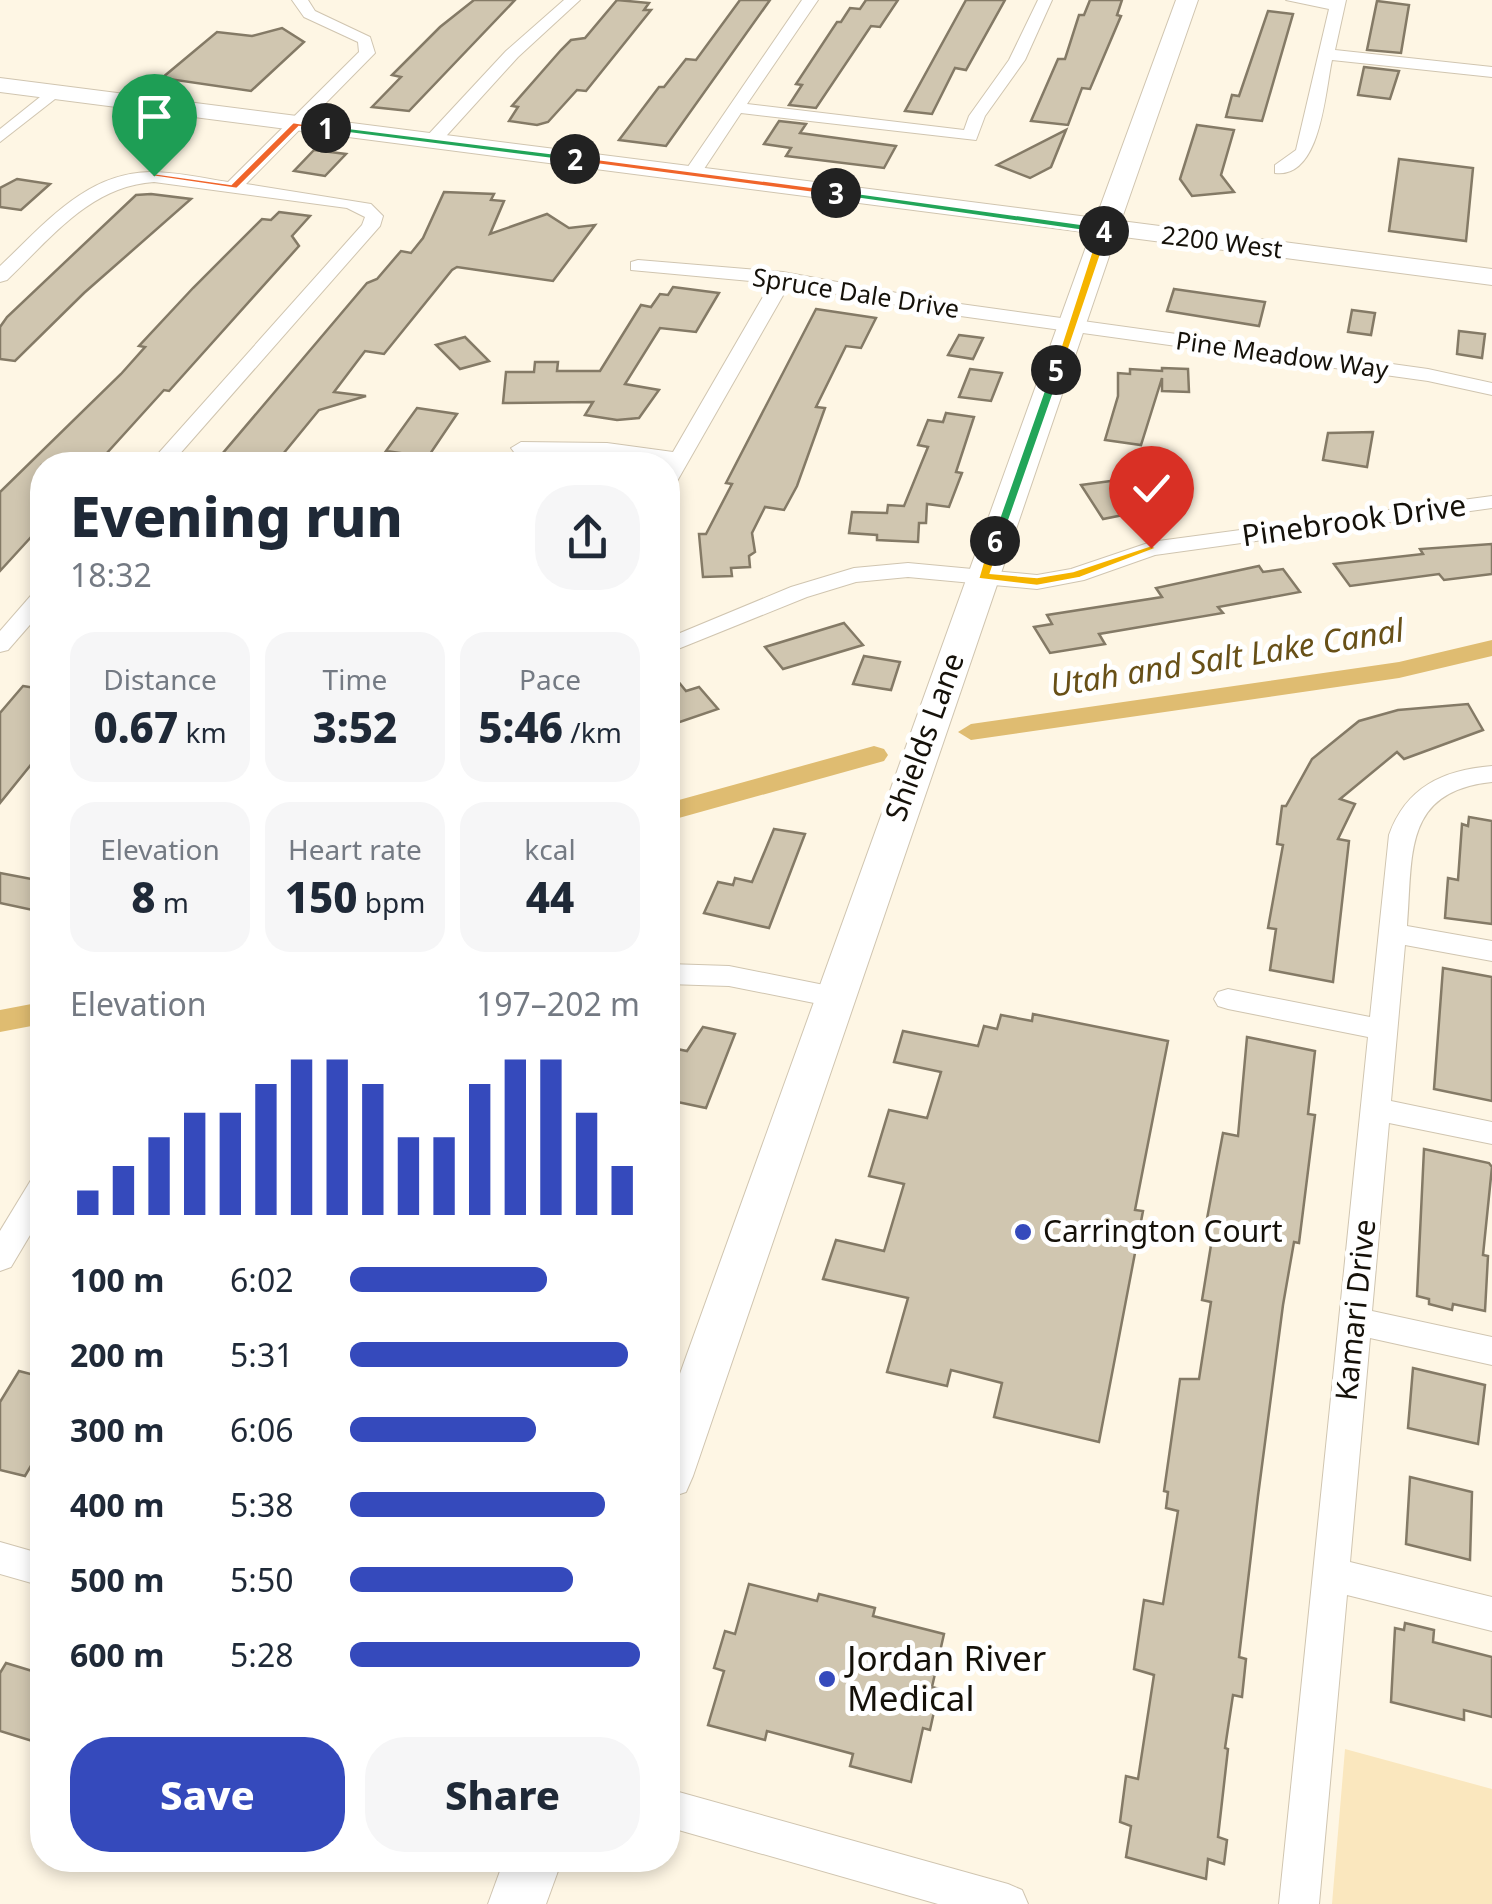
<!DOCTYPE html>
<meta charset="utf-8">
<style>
:root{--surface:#fff;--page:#f6f6f7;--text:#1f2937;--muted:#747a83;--accent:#354abc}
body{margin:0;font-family:"Noto Sans",sans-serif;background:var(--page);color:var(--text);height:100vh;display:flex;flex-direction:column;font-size:38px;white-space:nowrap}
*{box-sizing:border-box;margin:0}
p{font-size:32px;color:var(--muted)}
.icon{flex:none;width:55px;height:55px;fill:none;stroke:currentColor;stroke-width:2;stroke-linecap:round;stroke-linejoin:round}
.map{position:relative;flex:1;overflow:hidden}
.details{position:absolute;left:30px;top:452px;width:650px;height:1420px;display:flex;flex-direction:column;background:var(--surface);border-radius:40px;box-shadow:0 5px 15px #0003}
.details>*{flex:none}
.pin{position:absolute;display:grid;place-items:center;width:85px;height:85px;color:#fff;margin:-102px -42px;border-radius:50% 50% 50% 0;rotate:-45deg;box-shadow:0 0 10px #0007}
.pin .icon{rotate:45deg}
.km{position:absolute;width:50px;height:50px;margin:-25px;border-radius:50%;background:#222;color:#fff;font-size:28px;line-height:50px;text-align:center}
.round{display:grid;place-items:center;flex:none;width:105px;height:105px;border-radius:40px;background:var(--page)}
.overview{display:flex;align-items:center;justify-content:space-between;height:170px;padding:0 40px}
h1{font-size:55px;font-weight:800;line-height:75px}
.figures{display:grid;grid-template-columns:repeat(3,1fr);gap:15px;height:170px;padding:10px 40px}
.figures div{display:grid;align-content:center;border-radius:25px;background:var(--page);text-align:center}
.figures b{font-size:42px;font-weight:800}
.figures small{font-size:28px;font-weight:400}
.figures p{font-size:28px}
.chart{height:280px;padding:20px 40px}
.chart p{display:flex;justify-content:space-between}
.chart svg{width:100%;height:180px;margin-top:10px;stroke:var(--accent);stroke-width:6}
.cta{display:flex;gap:20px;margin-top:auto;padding:20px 40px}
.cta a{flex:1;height:115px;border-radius:40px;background:var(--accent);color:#fff;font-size:40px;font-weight:800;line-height:115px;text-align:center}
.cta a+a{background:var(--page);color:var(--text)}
ul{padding:0 40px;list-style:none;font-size:32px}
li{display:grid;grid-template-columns:160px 120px 1fr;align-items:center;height:75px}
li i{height:25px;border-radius:12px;background:var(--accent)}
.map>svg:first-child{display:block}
</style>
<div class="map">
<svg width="1492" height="1904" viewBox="0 0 1492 1904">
<rect width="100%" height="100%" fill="#fef6e4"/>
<polygon fill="#fae7be" points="1345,1749 1492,1789 1492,1904 1332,1904"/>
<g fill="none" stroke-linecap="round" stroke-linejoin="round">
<g fill="#dfbc71" fill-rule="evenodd">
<polygon points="1492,640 1492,656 1399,678 971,740 958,732 971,724 1399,662"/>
<polygon points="874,746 884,749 888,755 884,761 668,821 668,803"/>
<polygon points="42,1002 42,1024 0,1032 0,1010"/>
</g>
</g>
<g fill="#d0c6b0" stroke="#847a66" stroke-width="2.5">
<polygon points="474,0 515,0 409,111 372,107 401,77 392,75 440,27"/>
<polygon points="617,0 649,3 644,10 651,10 586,91 577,90 548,122 537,125 509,121 518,107 512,106 561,50 571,40 585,38"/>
<polygon points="740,0 770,0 666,146 619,140 659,87 664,87 686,59 696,60"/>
<polygon points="866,0 898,0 880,27 871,26 816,108 789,105 802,85 796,84 837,22 841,22 850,8 860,9"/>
<polygon points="966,0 1005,0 966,70 955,68 932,114 905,111"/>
<polygon points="1090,0 1122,0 1117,15 1121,16 1090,89 1082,88 1068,125 1031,121 1058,59 1065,59 1079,15 1084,15"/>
<polygon points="1377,1 1409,5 1401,53 1367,50"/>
<polygon points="1268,11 1293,14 1262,121 1226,117 1232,95 1239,96"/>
<polygon points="282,28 304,42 251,91 162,78 217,32 252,36"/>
<polygon points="1364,67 1399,71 1390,99 1358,95"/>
<polygon points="779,121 806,124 800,133 896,146 884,168 786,156 791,148 764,144"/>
<polygon points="1197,125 1234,130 1221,175 1234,192 1192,196 1180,179"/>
<polygon points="1066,130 1051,167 1030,178 997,165"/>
<polygon points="314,150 346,154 325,176 294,171"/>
<polygon points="1399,159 1473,168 1466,241 1389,231"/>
<polygon points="17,179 50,184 21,210 0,207 0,188"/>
<polygon points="444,192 494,194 491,200 504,201 490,234 547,214 569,228 595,225 553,281 457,267 452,270 384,354 365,351 334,392 366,396 319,410 274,465 219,465 229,454 223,453 367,283 377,279 401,251 411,253 423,238"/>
<polygon points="151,194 191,199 84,293 15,361 0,359 0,327 7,317 136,195"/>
<polygon points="279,212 310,216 292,236 299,246 169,391 164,390 96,465 42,465 42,525 0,571 0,492 121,374 145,347 139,346 193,288 262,219 271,220"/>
<polygon points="673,287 719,293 696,332 660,328 625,384 659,390 639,418 617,420 585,415 593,402 503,403 506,372 534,372 535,362 558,362 557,371 600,371 641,305 651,307 660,294 668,295"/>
<polygon points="1174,289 1265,302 1259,326 1167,311"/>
<polygon points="816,309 876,318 861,348 846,346 816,407 825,408 797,486 784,510 765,507 752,533 755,552 749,556 750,567 731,568 732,576 703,577 699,534 706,534 732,484 726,483"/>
<polygon points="1352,310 1375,313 1371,335 1348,332"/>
<polygon points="1459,331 1485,334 1482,358 1457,354"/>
<polygon points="959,335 983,338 973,359 948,355"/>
<polygon points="465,337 489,361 460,369 436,345"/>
<polygon points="1162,368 1188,369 1189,392 1162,391 1162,378 1141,445 1105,440 1118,396 1118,373 1130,374 1130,369 1162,371"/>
<polygon points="970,369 1002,373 991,401 959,397"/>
<polygon points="417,408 457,414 428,457 386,451"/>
<polygon points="946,413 974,417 956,472 962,473 949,507 927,504 926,523 919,523 918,542 877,540 877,535 849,533 852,512 887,513 888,505 904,506 928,447 918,445 928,420 943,422"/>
<polygon points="1373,432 1367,467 1323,460 1328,433"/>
<polygon points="1133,478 1132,482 1166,478 1183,503 1103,519 1081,485"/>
<polygon points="1492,544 1492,574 1444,580 1439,574 1350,586 1334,564 1423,554 1420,549"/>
<polygon points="1259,566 1263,572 1283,569 1300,592 1218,607 1223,613 1099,634 1105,644 1050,653 1034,627 1052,624 1047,615 1162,597 1156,588"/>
<polygon points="844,623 863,645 783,669 765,647"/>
<polygon points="864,656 900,662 891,690 853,684"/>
<polygon points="668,669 686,691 699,687 718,709 668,726"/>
<polygon points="23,686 42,689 42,751 0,803 0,713"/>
<polygon points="1468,704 1483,730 1404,759 1397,752 1340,799 1355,804 1338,839 1349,841 1333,982 1270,970 1276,929 1268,928 1283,845 1277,844 1282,806 1286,806 1312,759 1359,721 1398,710"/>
<polygon points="1469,817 1492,821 1492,924 1445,918 1448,878 1458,880 1462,824 1468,826"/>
<polygon points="774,829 805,834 769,928 704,913 718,882 733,885 735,878 752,882"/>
<polygon points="0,873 42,881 42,912 0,903"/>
<polygon points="1443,968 1492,977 1492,1101 1434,1089"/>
<polygon points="1033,1014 1168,1041 1135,1210 1143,1211 1099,1442 994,1417 1002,1383 951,1370 947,1386 887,1372 908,1298 823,1279 836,1240 884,1251 904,1184 869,1176 889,1110 927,1118 941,1072 894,1062 903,1031 978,1046 984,1026 997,1029 1001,1015 1032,1021"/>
<polygon points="703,1027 735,1034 706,1108 668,1100 668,1059 672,1048 687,1051"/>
<polygon points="1247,1037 1315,1051 1308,1114 1315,1115 1299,1243 1294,1242 1283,1305 1258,1496 1239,1657 1246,1659 1242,1697 1233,1695 1225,1748 1228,1749 1218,1837 1227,1840 1224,1864 1208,1859 1206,1879 1126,1857 1131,1826 1120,1822 1126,1776 1138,1779 1154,1675 1134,1669 1144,1600 1163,1604 1178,1511 1166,1508 1168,1492 1164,1491 1180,1379 1199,1379 1211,1302 1202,1300 1212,1239 1207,1238 1206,1224 1223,1133 1238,1136"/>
<polygon points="1424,1149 1489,1163 1492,1167 1483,1255 1488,1256 1485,1311 1453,1304 1452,1310 1429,1304 1429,1299 1417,1296"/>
<polygon points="1413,1368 1485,1385 1478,1444 1408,1428"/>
<polygon points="19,1371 42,1377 42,1447 25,1476 0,1470 0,1402"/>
<polygon points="1410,1477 1472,1492 1470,1560 1406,1544"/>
<polygon points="749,1584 817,1601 819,1594 875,1608 873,1616 944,1634 932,1687 939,1689 930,1730 923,1728 911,1782 850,1766 853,1754 767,1731 765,1740 708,1725 724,1671 714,1668 725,1631 735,1634"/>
<polygon points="1405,1623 1434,1630 1433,1642 1492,1657 1492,1717 1464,1710 1464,1720 1391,1702 1395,1628 1404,1630"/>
<polygon points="6,1663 42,1674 42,1744 0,1731 0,1673"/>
</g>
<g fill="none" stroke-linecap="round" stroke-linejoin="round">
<g stroke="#d0c5b0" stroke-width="2">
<g id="street">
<path d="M292 0H308L315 11 370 37 375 53 246 184 371 204 383 216 380 226 170 465H148L362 225 365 217 347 208 154 182C90 186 50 239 7 280L0 282V266C44 225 85 173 150 172 176 172 203 178 228 182L359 52 358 42 304 17Z"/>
<polygon points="564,0 580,0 518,57 438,145 426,145 426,137 506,51"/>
<polygon points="802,0 818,0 747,104 964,130 969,116 1009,60 1038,0 1052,0 1025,60 985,116 976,140 741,113 698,178 686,178 683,174"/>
<path d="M1286 0H1346L1335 50 1492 67V77L1332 60C1325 92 1321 179 1275 173V165L1296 150 1329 9Z"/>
<polygon points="50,89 64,92 0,142 0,129"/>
<polygon points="638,260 783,272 946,302 1428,369 1492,383 1492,395 1428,381 946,314 789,285 676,483 668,484 666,463 607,455 514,452 511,448 521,442 607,443 673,452 771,283 631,270 631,262"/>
<polygon points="1492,496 1492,508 1155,555 1084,580 1037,589 908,577 856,582 807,597 668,653 668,638 791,587 854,568 908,563 1037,575 1071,569 1151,542"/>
<polygon points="42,590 42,611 8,650 0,652 0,631 34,592"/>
<path d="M1492 766V782C1402 791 1413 856 1407 926L1492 941V961L1405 945 1391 1101 1492 1122V1144L1389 1123 1372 1311 1492 1337V1365L1370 1338 1350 1562 1492 1597V1631L1347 1595 1319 1904H1279L1368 1037 1228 1009 1218 1006 1214 999 1218 992 1228 989 1370 1017 1389 835C1406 787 1443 770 1492 766Z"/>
<polygon points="668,964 729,966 834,987 844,990 848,997 844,1004 834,1007 729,986 668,984"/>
<polygon points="42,1177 42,1215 11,1267 0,1271 0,1231 31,1180"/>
<polygon points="0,1542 42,1554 42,1586 0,1574"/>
<polygon points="668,1789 1008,1884 1022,1890 1028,1904 938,1904 668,1827"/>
</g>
</g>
<g stroke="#d0c5b0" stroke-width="2">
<g id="secondary">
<polygon points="1176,0 1198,0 1121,221 1492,269 1492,285 1116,236 693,1476 686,1492 668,1498 668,1407 1091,233 0,92 0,78 1096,218"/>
<polygon points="504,1860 562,1860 546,1904 488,1904"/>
</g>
</g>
<use href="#street" fill="#fff" fill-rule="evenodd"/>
<use href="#secondary" fill="#fff" fill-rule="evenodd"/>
</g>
<polygon fill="#f0652b" stroke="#fff" stroke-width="2.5" points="293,122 331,128 326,131 299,127 237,189 149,176 154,173 231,184"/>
<polygon fill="#22a559" stroke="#fff" stroke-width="2.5" points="326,125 575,156 580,159 575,162 323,130"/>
<polygon fill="#f0652b" stroke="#fff" stroke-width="2.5" points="575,156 836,190 841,193 836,196 571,161"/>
<polygon fill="#22a559" stroke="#fff" stroke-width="2.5" points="836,190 1104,227 1109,231 1104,234 832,195"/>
<polygon fill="#f5b400" stroke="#fff" stroke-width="2.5" points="1104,227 1109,231 1062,370 1052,373 1098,231"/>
<polygon fill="#22a559" stroke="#fff" stroke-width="2.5" points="1056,367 1062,370 1002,541 990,544 1051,370"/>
<polygon fill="#f5b400" stroke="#fff" stroke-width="2.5" points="995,537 1002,541 991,573 1037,577 1073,571 1151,545 1158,548 1080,578 1037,586 978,579 989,541"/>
<g fill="#354abc" stroke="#fff" stroke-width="4">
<circle cx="1023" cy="1232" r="10"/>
<circle cx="827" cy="1679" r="10"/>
</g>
<g text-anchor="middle" stroke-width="10" stroke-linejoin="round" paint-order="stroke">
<g font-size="25" fill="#151109" stroke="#fff">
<text transform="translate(1222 242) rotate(7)" y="9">2200 West</text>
<text transform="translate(856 293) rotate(9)" y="9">Spruce Dale Drive</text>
<text transform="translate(1282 355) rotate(8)" y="9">Pine Meadow Way</text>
</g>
<g font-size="30" fill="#151109" stroke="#fff">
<text transform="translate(1354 521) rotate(-8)" y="10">Pinebrook Drive</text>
<text transform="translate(925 737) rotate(-70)" y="10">Shields Lane</text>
<text transform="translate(1356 1310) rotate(-84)" y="10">Kamari Drive</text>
</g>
<g font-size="30" fill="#151109" stroke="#fff" text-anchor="start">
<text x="1043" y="1242">Carrington Court</text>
</g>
<g font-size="32" font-style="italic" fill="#685017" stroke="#fff">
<text transform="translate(1227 658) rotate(-9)" y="11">Utah and Salt Lake Canal</text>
</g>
<g font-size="35" fill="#151109" stroke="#fff" text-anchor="start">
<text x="847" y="1671">Jordan River<tspan x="847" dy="40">Medical</tspan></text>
</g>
</g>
</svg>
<div class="pin" style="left:154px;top:176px;background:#1e9e55"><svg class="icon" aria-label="arrive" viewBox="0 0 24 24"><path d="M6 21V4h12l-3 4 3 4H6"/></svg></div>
<div class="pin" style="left:1151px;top:548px;background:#d93025"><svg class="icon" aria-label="check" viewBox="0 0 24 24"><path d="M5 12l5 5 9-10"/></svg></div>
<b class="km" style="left:326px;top:128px">1</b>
<b class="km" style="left:575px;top:159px">2</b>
<b class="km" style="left:836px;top:193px">3</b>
<b class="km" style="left:1104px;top:231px">4</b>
<b class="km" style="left:1056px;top:370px">5</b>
<b class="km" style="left:995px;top:541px">6</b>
<section class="details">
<div class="overview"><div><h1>Evening run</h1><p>18:32</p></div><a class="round"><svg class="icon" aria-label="share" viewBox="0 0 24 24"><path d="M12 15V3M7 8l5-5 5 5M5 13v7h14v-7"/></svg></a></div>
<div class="figures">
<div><p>Distance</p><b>0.67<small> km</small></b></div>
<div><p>Time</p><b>3:52</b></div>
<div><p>Pace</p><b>5:46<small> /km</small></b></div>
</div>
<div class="figures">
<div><p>Elevation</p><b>8<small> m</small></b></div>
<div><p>Heart rate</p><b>150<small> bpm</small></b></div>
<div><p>kcal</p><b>44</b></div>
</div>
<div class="chart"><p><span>Elevation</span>197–202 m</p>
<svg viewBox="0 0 160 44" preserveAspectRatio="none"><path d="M5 44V38M15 44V32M25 44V25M35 44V19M45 44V19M55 44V12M65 44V6M75 44V6M85 44V12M95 44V25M105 44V25M115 44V12M125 44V6M135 44V6M145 44V19M155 44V32"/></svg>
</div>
<ul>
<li><b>100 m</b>6:02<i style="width:68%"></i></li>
<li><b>200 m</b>5:31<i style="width:96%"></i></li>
<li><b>300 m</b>6:06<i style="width:64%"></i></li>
<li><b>400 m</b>5:38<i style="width:88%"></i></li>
<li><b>500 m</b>5:50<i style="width:77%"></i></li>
<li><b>600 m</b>5:28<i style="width:100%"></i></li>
</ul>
<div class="cta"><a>Save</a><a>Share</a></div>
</section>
</div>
